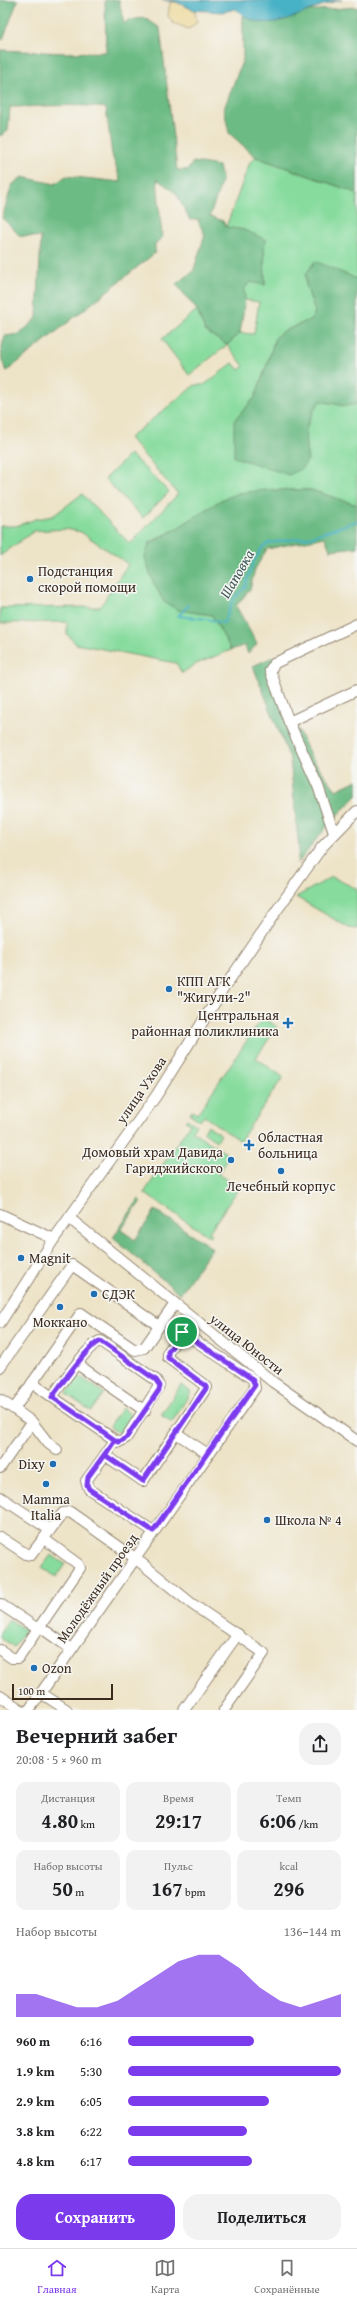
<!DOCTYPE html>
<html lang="ru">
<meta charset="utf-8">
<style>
:root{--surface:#fff;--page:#f2f2f2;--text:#202124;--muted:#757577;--line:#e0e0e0;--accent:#7c3aed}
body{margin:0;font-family:"Gentium Book Plus",serif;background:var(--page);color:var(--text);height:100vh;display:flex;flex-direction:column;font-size:15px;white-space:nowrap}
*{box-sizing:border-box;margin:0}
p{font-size:13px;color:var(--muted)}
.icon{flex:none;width:22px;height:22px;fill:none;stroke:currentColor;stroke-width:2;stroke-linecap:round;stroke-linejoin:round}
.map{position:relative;height:1710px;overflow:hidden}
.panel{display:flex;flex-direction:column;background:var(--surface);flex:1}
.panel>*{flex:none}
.scale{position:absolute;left:12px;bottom:10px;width:101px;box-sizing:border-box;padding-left:4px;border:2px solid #3b2a1e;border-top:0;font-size:11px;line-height:14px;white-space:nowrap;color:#3b2a1e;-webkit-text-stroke:3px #f6f6f2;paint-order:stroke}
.pin{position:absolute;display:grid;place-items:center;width:34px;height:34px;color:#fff;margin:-17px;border:2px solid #fff;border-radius:50%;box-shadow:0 1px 4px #0007}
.round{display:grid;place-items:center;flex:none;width:42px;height:42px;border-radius:16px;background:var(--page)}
.overview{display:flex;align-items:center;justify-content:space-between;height:68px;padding:0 16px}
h1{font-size:22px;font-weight:800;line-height:30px}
.stats{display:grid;grid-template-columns:repeat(3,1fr);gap:6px;height:68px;padding:4px 16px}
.stats div{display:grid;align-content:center;border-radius:10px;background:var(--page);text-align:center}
.stats b{font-size:20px;font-weight:800}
.stats small{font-size:11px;font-weight:400}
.stats p{font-size:11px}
.chart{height:112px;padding:8px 16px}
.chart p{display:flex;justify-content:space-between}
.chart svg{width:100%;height:72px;margin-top:4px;fill:var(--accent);opacity:.7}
.primary-button{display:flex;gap:8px;margin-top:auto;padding:8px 16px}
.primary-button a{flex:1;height:46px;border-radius:16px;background:var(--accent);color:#fff;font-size:16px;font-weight:800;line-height:46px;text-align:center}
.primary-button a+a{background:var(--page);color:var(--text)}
ul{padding:0 16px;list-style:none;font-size:13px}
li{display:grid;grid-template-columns:64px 48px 1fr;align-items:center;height:30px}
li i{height:10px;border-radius:5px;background:var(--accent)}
.tab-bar{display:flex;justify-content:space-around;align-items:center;height:56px;border-top:1px solid var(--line);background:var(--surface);font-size:11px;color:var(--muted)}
.tab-bar a{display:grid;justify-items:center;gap:2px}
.tab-bar .active{color:var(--accent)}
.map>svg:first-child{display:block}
</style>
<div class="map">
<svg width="357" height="1710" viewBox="0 0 357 1710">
<rect width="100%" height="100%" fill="#f6f6f2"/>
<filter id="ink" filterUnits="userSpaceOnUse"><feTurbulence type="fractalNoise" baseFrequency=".025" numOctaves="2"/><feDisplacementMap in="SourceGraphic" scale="8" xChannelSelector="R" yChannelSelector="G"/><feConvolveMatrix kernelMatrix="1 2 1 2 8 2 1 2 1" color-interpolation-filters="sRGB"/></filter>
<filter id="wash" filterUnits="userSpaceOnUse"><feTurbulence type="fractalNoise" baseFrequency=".012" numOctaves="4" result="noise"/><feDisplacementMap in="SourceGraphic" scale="16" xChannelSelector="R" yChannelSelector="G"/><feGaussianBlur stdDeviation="0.9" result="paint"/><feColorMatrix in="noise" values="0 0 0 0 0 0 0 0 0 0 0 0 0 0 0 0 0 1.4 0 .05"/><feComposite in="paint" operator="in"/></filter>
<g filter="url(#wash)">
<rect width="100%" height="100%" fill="#ede3c7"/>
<g fill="#86db9d" stroke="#60825e">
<path d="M256 157 357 193V279L315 262 306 274V285L315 312 312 319 282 332 275 338 268 362 255 397 234 421 308 460C303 434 305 423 320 401L345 406 357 404V505L311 490H266L239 493 221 500 176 529 149 543 191 612 212 615 231 650 196 664 182 673 176 663 76 644 67 634V622L0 623V608L100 607 128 564 81 532 66 529 34 531 0 556V526H16L36 519 53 516 82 494 130 544 178 494 129 438 195 385H204L233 363 239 370 244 366 227 345 189 375 162 339 197 310 205 331 227 345 240 333 254 334 259 302 245 300 243 289 250 282 265 284 264 245 244 230 226 227 250 162Z"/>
<polygon points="130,454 169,492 143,518 105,479"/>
<polygon points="332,877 357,889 357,929 349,928 296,897"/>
<polygon points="263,1017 277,1027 256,1058 283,1077 240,1141 204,1116 200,1121 190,1114 192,1111 197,1114"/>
<polygon points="187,1119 196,1125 192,1131 230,1156 218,1174 239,1188 209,1232 212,1234 210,1237 144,1193 190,1124 185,1121"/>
<polygon points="208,1125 221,1135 216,1141 203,1132"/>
<polygon points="79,1376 104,1393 91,1411 66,1394"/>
<polygon points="181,1385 191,1392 172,1422 161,1415"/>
<polygon points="122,1408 133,1416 119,1433 111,1428 110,1425"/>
<polygon points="51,1555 65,1564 56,1577 42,1567"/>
<polygon points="9,1619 25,1630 14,1647 0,1637 0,1632"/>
</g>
<g fill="#6cbb84" stroke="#547251">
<polygon points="0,0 18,0 3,39 0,39"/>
<path d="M105 0H119L124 24 128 20 145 18 160 28 177 170H188L193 162 219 166 222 180 210 216 223 221 226 227 244 230 267 240 264 245 265 285 250 282 244 289 245 300 240 333 227 345 205 331 197 310 176 284 193 272 205 235 198 221 201 219 190 220 176 193 157 179 162 238 155 244V253L7 371C0 361 0 349 5 336L20 334 37 318 41 237 20 236 2 218 12 185 22 177 55 184 66 176 121 182 112 155 106 108C75 103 42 107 10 107L8 131 0 136V50L65 53 106 52Z"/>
<polygon points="357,7 357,193 256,157 229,133 224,109 243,59 243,16"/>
<path d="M315 261 357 279V404L345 406 320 401C305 423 303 434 308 460L302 468 289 475 234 457V421L255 397 268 362 275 338 282 332 312 319 315 312 306 285V274Z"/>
<polygon points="266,490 311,490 357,505 357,547 330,550 325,537 267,549 255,569 250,589 236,606 257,644 248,654 245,645 231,650 212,615 178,610 164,602 153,582 145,558 149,544 176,529 221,500 239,493"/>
<polygon points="273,657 275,663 272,666 297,734 298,729 311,757 336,790 357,780 357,796 332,820 297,864 299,849 290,759 253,666"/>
<polygon points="139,1199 141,1201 121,1230 135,1240 155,1210 212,1248 180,1294 113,1238"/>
</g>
<polygon fill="#eeda9e" stroke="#94825e" points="170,2 176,2 194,10 197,22 189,29 173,23 168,16"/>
<path fill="#47b1c5" stroke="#416e72" d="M162 0H342C307 5 269 42 236 9L222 12 194 10 176 2Z"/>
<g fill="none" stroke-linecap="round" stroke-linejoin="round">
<polyline stroke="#47b1c5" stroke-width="2" points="189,605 178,616 207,619 224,623 233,600 245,587 253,563 262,548 268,543 310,537 357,521"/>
</g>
</g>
<g filter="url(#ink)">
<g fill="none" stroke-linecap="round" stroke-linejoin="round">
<g stroke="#948672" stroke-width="12">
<g id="minor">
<polyline points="289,722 357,690"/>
<polyline points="334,833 318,786 289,722 270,670 275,663 357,624"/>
<polyline points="0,1214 54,1239"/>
<polyline points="69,1218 273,1382 357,1441"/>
<polyline points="0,1323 54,1239 156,1096 222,991 277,910 322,847 357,811"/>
<polyline points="77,1364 145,1411"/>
<polyline points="0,1367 72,1265 159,1326"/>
<polyline points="32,1383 115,1440 105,1455"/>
<path d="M52 1397C60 1386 89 1344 100 1341L103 1343 156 1380 159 1386 126 1438 119 1442 115 1440"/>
<polyline points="0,1400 14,1409 81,1313 135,1350 144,1348 174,1305"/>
<polyline points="32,1422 48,1443 57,1450"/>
<polyline points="176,1433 208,1454"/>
<polyline points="0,1468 32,1422 14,1409"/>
<polyline points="0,1497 50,1530"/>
<polyline points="153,1531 89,1489 86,1481 105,1455 143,1481 207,1387 168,1358 168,1352 182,1332"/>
<polyline points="0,1537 26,1554 31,1555 63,1513 70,1512 135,1558 192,1604 264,1653 224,1710"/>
<polyline points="0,1604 38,1629"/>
<polyline points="40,1627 71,1649"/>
<polyline points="0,1650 12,1658 18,1658 80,1568 78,1564 44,1539"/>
<polyline points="41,1693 67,1710"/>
<polyline points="0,1696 21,1710"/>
<polyline points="29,1710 255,1388 253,1379 182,1332 191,1318"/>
<polyline points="184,1710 238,1634"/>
</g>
</g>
<use href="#minor" stroke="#fff" stroke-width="10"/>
</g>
</g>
<g fill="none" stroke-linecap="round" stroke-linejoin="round" filter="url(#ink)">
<g stroke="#fff" stroke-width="8">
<path id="route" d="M182 1332 168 1352V1358L207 1387 143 1481 105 1455 115 1440 119 1442 126 1438 159 1390 160 1386 156 1380 100 1341C89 1344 60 1386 52 1397L115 1440 88 1477 87 1485 89 1489 153 1531 255 1385 252 1379 182 1332"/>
</g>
<use href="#route" stroke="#7c3aed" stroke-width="5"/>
</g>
<g fill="#1f6fb2" stroke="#f6f6f2" stroke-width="1.5">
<circle cx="30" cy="579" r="4"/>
<circle cx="169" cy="989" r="4"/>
<path d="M286 1017h4v4h4v4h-4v4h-4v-4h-4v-4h4z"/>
<path d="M247 1139h4v4h4v4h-4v4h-4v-4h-4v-4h4z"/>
<circle cx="231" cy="1160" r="4"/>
<circle cx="281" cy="1171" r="4"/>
<circle cx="21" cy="1258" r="4"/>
<circle cx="94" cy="1294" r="4"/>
<circle cx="60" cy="1307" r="4"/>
<circle cx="53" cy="1464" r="4"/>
<circle cx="46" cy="1484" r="4"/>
<circle cx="267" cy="1520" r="4"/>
<circle cx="34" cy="1668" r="4"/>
</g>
<g text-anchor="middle" stroke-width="3" stroke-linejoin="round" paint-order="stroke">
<g font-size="14" fill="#3b2a1e" stroke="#f6f6f2" text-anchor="start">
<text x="38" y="576">Подстанция<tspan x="38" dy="16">скорой помощи</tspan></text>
<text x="177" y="986">КПП АГК<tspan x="177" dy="16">"Жигули-2"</tspan></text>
<text x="279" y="1020" text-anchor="end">Центральная<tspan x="279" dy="16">районная поликлиника</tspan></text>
<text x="258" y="1142">Областная<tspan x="258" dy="16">больница</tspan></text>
<text x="223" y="1157" text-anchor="end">Домовый храм Давида<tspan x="223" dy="16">Гариджийского</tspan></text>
<text x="281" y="1191" text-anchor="middle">Лечебный корпус</text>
<text x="29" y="1263">Magnit</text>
<text x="102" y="1299">СДЭК</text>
<text x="60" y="1327" text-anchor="middle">Моккано</text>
<text x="45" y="1469" text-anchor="end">Dixy</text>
<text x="46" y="1504" text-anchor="middle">Mamma<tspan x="46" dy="16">Italia</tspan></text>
<text x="275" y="1525">Школа № 4</text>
<text x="42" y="1673">Ozon</text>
</g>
<g font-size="14" fill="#3b2a1e" stroke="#f6f6f2">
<text transform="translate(141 1090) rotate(-56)" y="5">улица Ухова</text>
<text transform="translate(247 1344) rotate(38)" y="5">улица Юности</text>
<text transform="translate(97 1588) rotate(-55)" y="5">Молодёжный проезд</text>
</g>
<g font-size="15" font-style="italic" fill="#3f5958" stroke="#f6f6f2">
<text transform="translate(237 574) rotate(-60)" y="5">Шаповка</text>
</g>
</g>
</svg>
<div class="scale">100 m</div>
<div class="pin" style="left:182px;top:1332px;background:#1e9e55"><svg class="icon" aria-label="arrive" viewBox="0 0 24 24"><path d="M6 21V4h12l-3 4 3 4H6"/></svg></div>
</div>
<section class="panel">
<div class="overview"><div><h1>Вечерний забег</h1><p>20:08 · 5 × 960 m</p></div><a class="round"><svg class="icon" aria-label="share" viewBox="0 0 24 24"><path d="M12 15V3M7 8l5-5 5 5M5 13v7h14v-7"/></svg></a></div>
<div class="stats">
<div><p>Дистанция</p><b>4.80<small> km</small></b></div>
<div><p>Время</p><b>29:17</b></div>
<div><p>Темп</p><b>6:06<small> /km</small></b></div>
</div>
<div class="stats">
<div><p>Набор высоты</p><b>50<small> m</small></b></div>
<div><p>Пульс</p><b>167<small> bpm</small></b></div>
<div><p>kcal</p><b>296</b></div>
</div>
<div class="chart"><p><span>Набор высоты</span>136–144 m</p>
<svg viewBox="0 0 160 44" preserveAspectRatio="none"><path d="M0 44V30L10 30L20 34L30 38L40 38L50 34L60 26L70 18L80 10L90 6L100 6L110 14L120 26L130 34L140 38L150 34L160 30V44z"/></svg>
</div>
<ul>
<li><b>960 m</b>6:16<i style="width:59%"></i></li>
<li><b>1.9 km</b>5:30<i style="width:100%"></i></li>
<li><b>2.9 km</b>6:05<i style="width:66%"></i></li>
<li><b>3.8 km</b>6:22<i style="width:56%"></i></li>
<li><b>4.8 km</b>6:17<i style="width:58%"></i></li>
</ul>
<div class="primary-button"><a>Сохранить</a><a>Поделиться</a></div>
</section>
<nav class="tab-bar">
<a class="active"><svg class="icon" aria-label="home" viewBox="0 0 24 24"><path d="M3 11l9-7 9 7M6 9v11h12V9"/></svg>Главная</a>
<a><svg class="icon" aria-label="map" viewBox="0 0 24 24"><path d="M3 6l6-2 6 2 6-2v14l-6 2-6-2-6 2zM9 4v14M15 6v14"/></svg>Карта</a>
<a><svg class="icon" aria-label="saved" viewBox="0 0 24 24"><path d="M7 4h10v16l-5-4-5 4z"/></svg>Сохранённые</a>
</nav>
